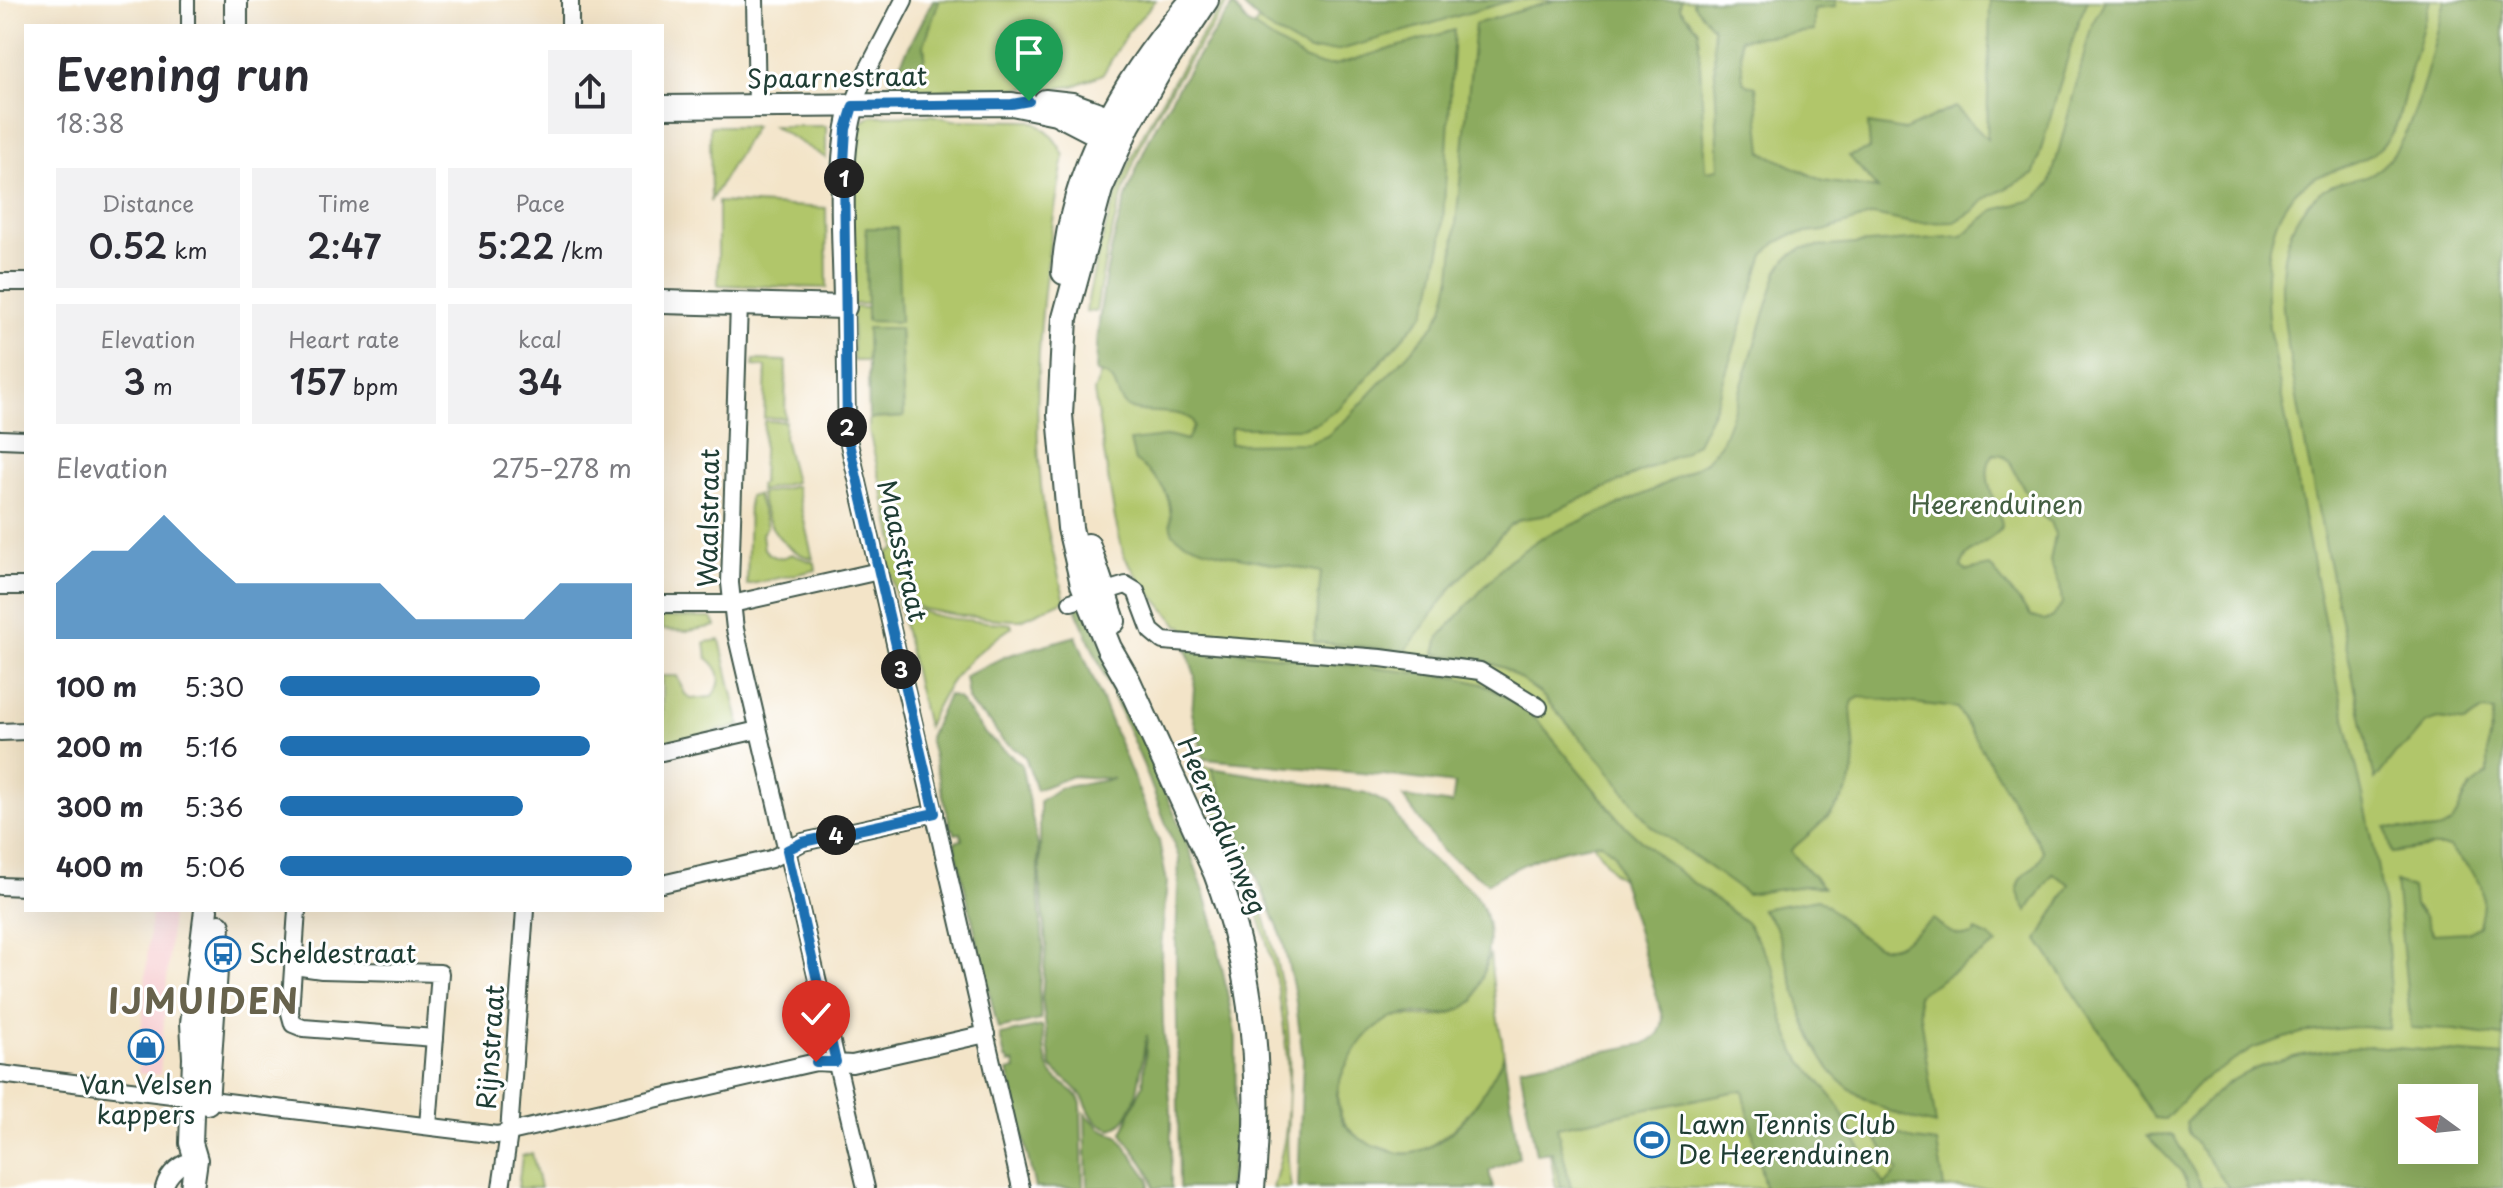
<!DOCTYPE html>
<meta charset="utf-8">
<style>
:root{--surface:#fff;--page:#f2f2f3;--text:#2b2b33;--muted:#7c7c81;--accent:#1f6fb2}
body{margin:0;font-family:"Playpen Sans",sans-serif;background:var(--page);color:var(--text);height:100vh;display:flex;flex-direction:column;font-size:30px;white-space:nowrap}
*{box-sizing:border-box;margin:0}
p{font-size:26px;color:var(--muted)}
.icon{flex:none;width:44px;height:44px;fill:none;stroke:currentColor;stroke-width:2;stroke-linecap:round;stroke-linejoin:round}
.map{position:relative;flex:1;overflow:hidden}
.details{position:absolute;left:24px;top:24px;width:640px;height:888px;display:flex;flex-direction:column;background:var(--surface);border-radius:0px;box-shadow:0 8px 32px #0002}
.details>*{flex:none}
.needle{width:52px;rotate:285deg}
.buttons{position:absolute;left:2398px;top:1084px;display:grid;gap:16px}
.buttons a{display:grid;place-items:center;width:80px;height:80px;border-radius:0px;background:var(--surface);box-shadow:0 8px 32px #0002;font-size:40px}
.pin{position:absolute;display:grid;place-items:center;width:68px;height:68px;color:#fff;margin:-82px -34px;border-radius:50% 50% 50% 0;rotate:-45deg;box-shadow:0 0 8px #0007}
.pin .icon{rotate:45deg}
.km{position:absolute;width:40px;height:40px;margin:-20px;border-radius:50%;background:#222;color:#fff;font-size:22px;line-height:40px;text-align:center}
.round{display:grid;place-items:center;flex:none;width:84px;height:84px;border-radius:0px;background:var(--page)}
.headline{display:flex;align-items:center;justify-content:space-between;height:136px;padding:0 32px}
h1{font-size:44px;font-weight:600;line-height:60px}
.metrics{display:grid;grid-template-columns:repeat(3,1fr);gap:12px;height:136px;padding:8px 32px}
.metrics div{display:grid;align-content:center;border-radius:0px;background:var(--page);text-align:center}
.metrics b{font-size:34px;font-weight:600}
.metrics small{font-size:22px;font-weight:400}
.metrics p{font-size:22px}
.chart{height:224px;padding:16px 32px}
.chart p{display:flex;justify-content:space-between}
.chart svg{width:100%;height:144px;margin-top:8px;fill:var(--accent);opacity:.7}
ul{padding:0 32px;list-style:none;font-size:26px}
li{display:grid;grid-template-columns:128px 96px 1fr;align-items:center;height:60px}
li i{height:20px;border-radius:10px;background:var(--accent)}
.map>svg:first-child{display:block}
</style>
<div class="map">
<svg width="2503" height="1188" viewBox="0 0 2503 1188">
<rect width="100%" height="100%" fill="#fff"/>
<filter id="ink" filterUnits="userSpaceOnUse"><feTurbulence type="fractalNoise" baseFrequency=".0125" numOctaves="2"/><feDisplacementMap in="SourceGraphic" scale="16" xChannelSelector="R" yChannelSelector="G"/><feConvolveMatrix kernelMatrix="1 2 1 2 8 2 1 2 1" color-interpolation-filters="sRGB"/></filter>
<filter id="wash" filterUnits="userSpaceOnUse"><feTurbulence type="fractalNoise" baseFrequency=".006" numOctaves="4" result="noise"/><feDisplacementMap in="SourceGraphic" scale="32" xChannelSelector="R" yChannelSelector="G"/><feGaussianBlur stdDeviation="1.8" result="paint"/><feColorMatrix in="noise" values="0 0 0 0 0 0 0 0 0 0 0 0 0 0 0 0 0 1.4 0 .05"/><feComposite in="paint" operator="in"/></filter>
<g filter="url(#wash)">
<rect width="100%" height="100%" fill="#f3e4c8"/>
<polygon fill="#f7cfd2" points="151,910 172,910 160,1075 138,1073"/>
<g fill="#b1c66a" stroke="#68824f" stroke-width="2" fill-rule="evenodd">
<polygon points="939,0 1156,0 1128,32 1103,74 1074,86 1058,88 951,88 931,94 892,94 890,75 919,66 925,57 924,44"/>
<path d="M1226 0H1230C1200 45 1166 91 1143 141 1118 195 1105 253 1096 312L1086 311C1108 184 1153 104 1226 0Z"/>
<path d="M1273 0H2503V1188H1842L1651 899 1613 872 1567 808 1204 656 1183 626H1179L1141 582 1124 556 1115 519 1094 392 1101 373 1148 175ZM2412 1098H2464V1150H2412Z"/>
<path d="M931 115 953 120 1031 121C1046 128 1057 140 1064 156 1044 264 1028 400 1044 510 1049 540 1057 570 1065 600L1021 620H1012L963 616 922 609 896 596 887 553 896 549 869 431V419L904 417 900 328H868L869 361H853L852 307 867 308V321H900L866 228 867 304H852L851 145 858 125 871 116Z"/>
<polygon points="710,126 755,126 711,200"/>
<polygon points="773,126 826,126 826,158"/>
<polygon points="718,202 826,208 827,288 718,285"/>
<polygon points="754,360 786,361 785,418 764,418 766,367 753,366"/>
<polygon points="764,421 785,421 784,438 795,482 760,491 759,485 762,484"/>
<path d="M796 486 813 559C782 550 766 525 760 494Z"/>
<path d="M757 495 767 526 762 534 764 549C771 557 781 561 791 554L815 563 816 570 747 585 749 496Z"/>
<path d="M898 601C931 621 973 620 1011 624L1012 627C970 655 946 679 927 727Z"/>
<polygon points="662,617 712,618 716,626 689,631 662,630"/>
<path d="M720 640 740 726 662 744V676H677L685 694 691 699 711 697C725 683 721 669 707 658L705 642Z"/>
<path d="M1193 765 1211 768 1214 775C1243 857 1279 940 1288 1028 1293 1082 1282 1135 1291 1188H1273C1278 1168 1284 1148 1286 1128 1293 1062 1280 979 1259 917 1242 865 1215 815 1193 765Z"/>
<path d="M1490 954C1492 976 1494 998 1498 1020 1499 1030 1505 1045 1503 1056 1502 1069 1488 1088 1480 1098 1465 1119 1445 1139 1422 1150 1408 1157 1395 1152 1381 1148 1323 1131 1330 1076 1364 1038 1394 1003 1414 1022 1448 1015 1456 1013 1466 1005 1474 1001Z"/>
<polygon points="1735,1048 1768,1188 1556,1188 1539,1091"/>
<polygon points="532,1153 540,1188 518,1188 522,1156"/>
</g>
<g fill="#8cab5e" stroke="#567449" stroke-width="2" fill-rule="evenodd">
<polygon points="933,0 939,0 924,45 925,57 919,66 896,72"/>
<polygon points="1236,0 1513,0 1340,50 1309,51 1266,27"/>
<path d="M1556 0H1681L1680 8 1698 30 1706 171 1719 169 1713 28 1693 4V0H1836L1835 7 1814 9V31L1740 39 1743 80 1748 85 1756 87 1762 152 1823 181 1878 189 1849 156 1870 149 1868 124 1905 130 1955 107 1987 139 1990 0H2088L2078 22 2034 174 1985 199 1975 210 1955 222 1912 223 1873 215 1824 231 1791 235 1776 243 1764 255 1715 407 1697 443 1681 454 1543 516 1521 519 1510 525 1452 588 1405 651 1314 642 1321 572C1293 566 1187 553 1173 533 1168 525 1172 518 1170 509 1168 488 1152 472 1135 461L1130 441 1172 436 1187 440 1194 426 1192 420C1173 406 1136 418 1124 404 1113 392 1121 377 1096 372 1097 287 1119 199 1157 124 1179 82 1206 44 1233 5L1247 23 1304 59 1320 65H1335L1454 30 1442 240 1432 291 1424 314 1340 407 1319 422 1301 428H1231L1230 444 1310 443 1327 436 1350 416 1433 327 1443 309 1451 277 1475 24Z"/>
<path d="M2105 0H2430C2422 30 2414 59 2406 89 2402 103 2400 122 2391 135 2372 164 2342 165 2313 179 2263 205 2264 280 2269 328 2291 445 2311 563 2337 680 2361 794 2397 911 2389 1028L2354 1027 2301 1033 2254 1048 2201 1081 2165 1119 2154 1118 2102 1034 2038 940 2070 884 2053 874 2027 911C2001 870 2036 880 2043 851L1957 708 1860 697 1853 701 1851 707C1852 729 1858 757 1852 778 1844 808 1812 831 1790 851L1823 887 1803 886 1747 894 1650 825 1602 762 1541 694 1504 668 1481 660 1435 654 1439 637 1508 561 1541 538 1651 491 1704 463 1720 445 1736 404 1778 271 1786 259 1803 248 1962 236 1994 210 2033 200 2050 184 2092 24ZM1994 454 2002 455 2010 462 2031 502 2040 514 2050 522 2055 535 2050 562 2060 586 2062 604 2053 617 2045 621 2031 616 1990 566 1967 571 1961 567C1966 547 1988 544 2000 530L2002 523C1996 505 1978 470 1994 454Z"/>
<path d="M2445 0H2503V1037L2454 1030 2411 1028 2396 882 2412 888 2414 905 2423 915 2433 934 2468 932 2479 925C2491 879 2475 877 2449 847H2431L2392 853 2386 827C2405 829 2442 838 2454 819 2462 808 2462 794 2473 785 2478 780 2483 778 2488 773V744L2494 712 2482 711 2465 723 2439 719 2426 723 2409 743 2396 753 2375 780C2356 695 2339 610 2321 524 2311 477 2302 429 2294 381 2286 333 2273 278 2291 231 2300 209 2317 188 2342 182 2357 178 2366 179 2380 168 2418 137 2432 47 2445 0Z"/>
<polygon points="866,228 897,228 900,322 867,321"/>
<polygon points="867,328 900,328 904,417 869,419"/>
<polygon points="1085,603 1186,841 1205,894 1214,926 1236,1038 1235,1146 1229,1188 1179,1188 1176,943 1179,858 1143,764 1076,610 1076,607"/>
<path d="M1076 636 1159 841 1167 882 1161 947 1163 1024 1171 1111V1188H1153C1153 1168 1131 1150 1122 1133L1143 1084 1147 1035C1140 1058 1142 1118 1112 1129 1085 1121 1091 1104 1077 1090 1069 1081 1059 1076 1051 1067L1042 998 1046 944 1040 883V801L1059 788 1114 779 1072 776 1036 790 1025 756 1001 739 991 723 974 709 968 699 965 676 1006 656Z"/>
<path d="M1208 648 1459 678 1482 684 1505 696 1538 721 1622 823 1663 860 1748 924 1774 969 1783 1019 1795 1052 1837 1103 1857 1143 1885 1185 1898 1171 1863 1120 1914 1140 1937 1143 1944 1188H1765L1743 1090 1557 1127 1571 1188H1561L1552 1152 1536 1154 1520 1067 1644 1044C1658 1036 1662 1033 1663 1017L1614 853 1601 843C1559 847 1524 862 1488 883L1443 852 1403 797 1452 804 1455 784 1383 775 1204 759 1192 713 1195 675 1186 649Z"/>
<polygon points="948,695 958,698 986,735 1021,764 1038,846 1038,887 1043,946 1039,988 1041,1020 998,1029 954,842 962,840 961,833 955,834 954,829 951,829 929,737"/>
<path d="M1211 768 1366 793C1373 797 1382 800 1388 806 1400 817 1407 834 1417 846 1433 864 1449 871 1465 885 1501 915 1489 963 1474 1001 1441 1026 1425 1006 1393 1017 1384 1020 1374 1029 1367 1035 1361 1040 1357 1048 1353 1054 1325 1096 1333 1134 1384 1149 1396 1153 1407 1156 1420 1151 1461 1136 1485 1093 1504 1056L1519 1157 1489 1171 1493 1188H1298L1303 1059 1295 995 1282 937Z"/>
<path d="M1818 899C1840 912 1870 958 1897 945 1910 938 1922 927 1934 919 1946 931 1956 938 1973 935L1976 931 1989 937 1997 944 1917 995 1936 1125C1892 1116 1841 1095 1819 1053 1797 1013 1791 966 1775 925L1761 909Z"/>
<path d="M1042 1026C1045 1041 1043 1064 1054 1076 1064 1087 1076 1089 1081 1103L1083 1188H1035L1008 1071 1016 1069 1014 1062 1009 1063 1008 1059H1005L1000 1035Z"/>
<path d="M2370 1046 2503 1056V1188H2229L2188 1132 2186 1122C2199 1110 2212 1095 2227 1084 2268 1056 2323 1051 2370 1046ZM2412 1098H2464V1150H2412Z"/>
<polygon points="1085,1113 1100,1128 1118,1136 1149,1179 1149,1188 1087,1188"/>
<polygon points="2173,1135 2203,1188 2190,1188 2180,1170 2147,1136"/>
</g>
</g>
<g filter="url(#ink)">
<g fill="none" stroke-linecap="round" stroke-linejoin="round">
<g stroke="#3f564a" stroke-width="16">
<polyline id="pedestrian" points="188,0 188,26"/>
</g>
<g stroke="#3f564a" stroke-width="20">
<g id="minor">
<polyline points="570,0 570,26"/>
<polyline points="755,0 757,107"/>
<polyline points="853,106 867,71 904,0"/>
<polyline points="0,282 26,282"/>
<polyline points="739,304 730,583 735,629 866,1188"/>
<polyline points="845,307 847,435 1021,1188"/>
<polyline points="0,439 26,440"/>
<polyline points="0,586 26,586"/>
<polyline points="1071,602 1126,585 1136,591 1151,631 1163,641 1381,658 1480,671 1539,707"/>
<polyline points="662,604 732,604 879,571"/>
<polyline points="0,732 26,731"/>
<polyline points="662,752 758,730"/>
<polyline points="662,884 771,859 803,842 935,813"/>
<polyline points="0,886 26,887"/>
<polyline points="297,910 290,1013 293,1024 303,1028 435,1038"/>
<polyline points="294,966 322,970 440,973 428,1126"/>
<polyline points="0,1074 497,1135 816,1062 852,1064 986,1034"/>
<path d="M164 1188C168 1173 181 1162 196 1160"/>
<polyline points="501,1188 509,1133 525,910"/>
</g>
</g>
<g stroke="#3f564a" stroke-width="26">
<g id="tertiary">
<polyline points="236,0 236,26"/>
<polyline points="1045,101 1072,104 1127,124"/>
<polyline points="662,107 1012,104 1056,113 1116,144"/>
<path d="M662 302 845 307C845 247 836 161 853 106"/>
<polyline points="207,1103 219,926"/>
<polyline points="192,1188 196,1160 191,1143 194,1058 192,1023 206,910"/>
</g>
</g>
<g stroke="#3f564a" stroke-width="28">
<g id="secondary">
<path d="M1206 0 1159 71 1128 125 1100 189 1065 318 1060 415 1070 528 1083 584 1109 648 1128 681 1216 873C1255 975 1263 1080 1252 1188"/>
<path d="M1064 272C1072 169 1122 83 1188 6"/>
<polyline points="1088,546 1113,621"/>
</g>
</g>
<use href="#pedestrian" stroke="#fff" stroke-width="12"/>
<use href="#minor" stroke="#fff" stroke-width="16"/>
<use href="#tertiary" stroke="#fff" stroke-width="22"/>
<use href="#secondary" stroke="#fff" stroke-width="24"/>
</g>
</g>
<g fill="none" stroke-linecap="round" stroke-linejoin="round" filter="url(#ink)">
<g stroke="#fff" stroke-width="16">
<polyline id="route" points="816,1062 836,1062 787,850 803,842 935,813 847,435 844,163 846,129 853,106 1012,104 1029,101"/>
</g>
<use href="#route" stroke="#1f6fb2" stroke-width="10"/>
</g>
<defs>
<g id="bus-ring" transform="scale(1.8)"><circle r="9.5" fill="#fff" stroke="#1f6fb2" stroke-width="1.5"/><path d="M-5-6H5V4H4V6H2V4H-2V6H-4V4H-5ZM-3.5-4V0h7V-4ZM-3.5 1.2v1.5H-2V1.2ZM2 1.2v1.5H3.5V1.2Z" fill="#1f6fb2"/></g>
<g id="shop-ring" transform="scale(1.8)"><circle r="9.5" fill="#fff" stroke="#1f6fb2" stroke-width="1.5"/><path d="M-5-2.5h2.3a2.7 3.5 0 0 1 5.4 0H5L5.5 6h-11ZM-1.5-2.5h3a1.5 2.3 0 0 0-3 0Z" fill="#1f6fb2"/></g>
<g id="stadium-ring" transform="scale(1.8)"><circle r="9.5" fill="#fff" stroke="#1f6fb2" stroke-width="1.5"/><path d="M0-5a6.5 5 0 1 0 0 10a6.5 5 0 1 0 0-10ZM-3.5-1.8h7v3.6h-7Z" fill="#1f6fb2"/></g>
</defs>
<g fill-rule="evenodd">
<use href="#bus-ring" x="223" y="954"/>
<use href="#shop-ring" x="146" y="1047"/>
<use href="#stadium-ring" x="1652" y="1140"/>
</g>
<g text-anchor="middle" stroke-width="6" stroke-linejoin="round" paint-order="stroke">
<g font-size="26" fill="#1f3d34" stroke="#fff">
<text transform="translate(837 78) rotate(-1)" y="9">Spaarnestraat</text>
<text transform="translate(709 518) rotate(-89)" y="9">Waalstraat</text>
<text transform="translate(902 551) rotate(77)" y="9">Maasstraat</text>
<text transform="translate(1222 826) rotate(67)" y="9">Heerenduinweg</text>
<text transform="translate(491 1047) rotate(-86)" y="9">Rijnstraat</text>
</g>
<g font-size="26" fill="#445f42" stroke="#fff">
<text x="1997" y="514">Heerenduinen</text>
</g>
<g font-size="26" fill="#1f3d34" stroke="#fff" text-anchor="start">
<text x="249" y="963">Scheldestraat</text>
<text x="146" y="1094" text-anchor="middle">Van Velsen<tspan x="146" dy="30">kappers</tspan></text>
<text x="1678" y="1134">Lawn Tennis Club<tspan x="1678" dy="30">De Heerenduinen</tspan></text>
</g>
<g font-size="34" font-weight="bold" letter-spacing="2" fill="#67624c" stroke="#fff">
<text x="204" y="1014">IJMUIDEN</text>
</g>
</g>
</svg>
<div class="buttons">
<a><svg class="needle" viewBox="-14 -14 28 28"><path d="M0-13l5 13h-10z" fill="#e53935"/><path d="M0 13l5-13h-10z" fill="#7c7c81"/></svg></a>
</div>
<div class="pin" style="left:1029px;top:101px;background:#1e9e55"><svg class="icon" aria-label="arrive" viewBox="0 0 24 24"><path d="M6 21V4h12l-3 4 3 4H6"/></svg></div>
<div class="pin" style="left:816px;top:1062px;background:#d93025"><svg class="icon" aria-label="check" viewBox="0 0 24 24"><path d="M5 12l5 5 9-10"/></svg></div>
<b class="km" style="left:844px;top:178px">1</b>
<b class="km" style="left:847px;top:427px">2</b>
<b class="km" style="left:901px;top:669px">3</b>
<b class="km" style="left:836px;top:835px">4</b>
<section class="details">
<div class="headline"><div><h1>Evening run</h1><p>18:38</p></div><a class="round"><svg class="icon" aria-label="share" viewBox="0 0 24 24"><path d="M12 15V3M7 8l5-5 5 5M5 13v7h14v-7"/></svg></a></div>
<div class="metrics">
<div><p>Distance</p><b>0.52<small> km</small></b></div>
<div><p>Time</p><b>2:47</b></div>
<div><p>Pace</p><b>5:22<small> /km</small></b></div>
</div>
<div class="metrics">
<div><p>Elevation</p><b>3<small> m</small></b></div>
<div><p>Heart rate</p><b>157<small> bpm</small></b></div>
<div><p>kcal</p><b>34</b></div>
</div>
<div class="chart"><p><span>Elevation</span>275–278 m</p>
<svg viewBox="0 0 160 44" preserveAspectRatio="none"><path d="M0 44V27L10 17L20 17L30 6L40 17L50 27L60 27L70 27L80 27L90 27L100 38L110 38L120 38L130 38L140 27L150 27L160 27V44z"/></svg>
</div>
<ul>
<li><b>100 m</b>5:30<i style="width:74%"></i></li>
<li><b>200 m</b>5:16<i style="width:88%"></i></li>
<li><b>300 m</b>5:36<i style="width:69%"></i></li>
<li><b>400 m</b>5:06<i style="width:100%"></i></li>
</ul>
</section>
</div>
